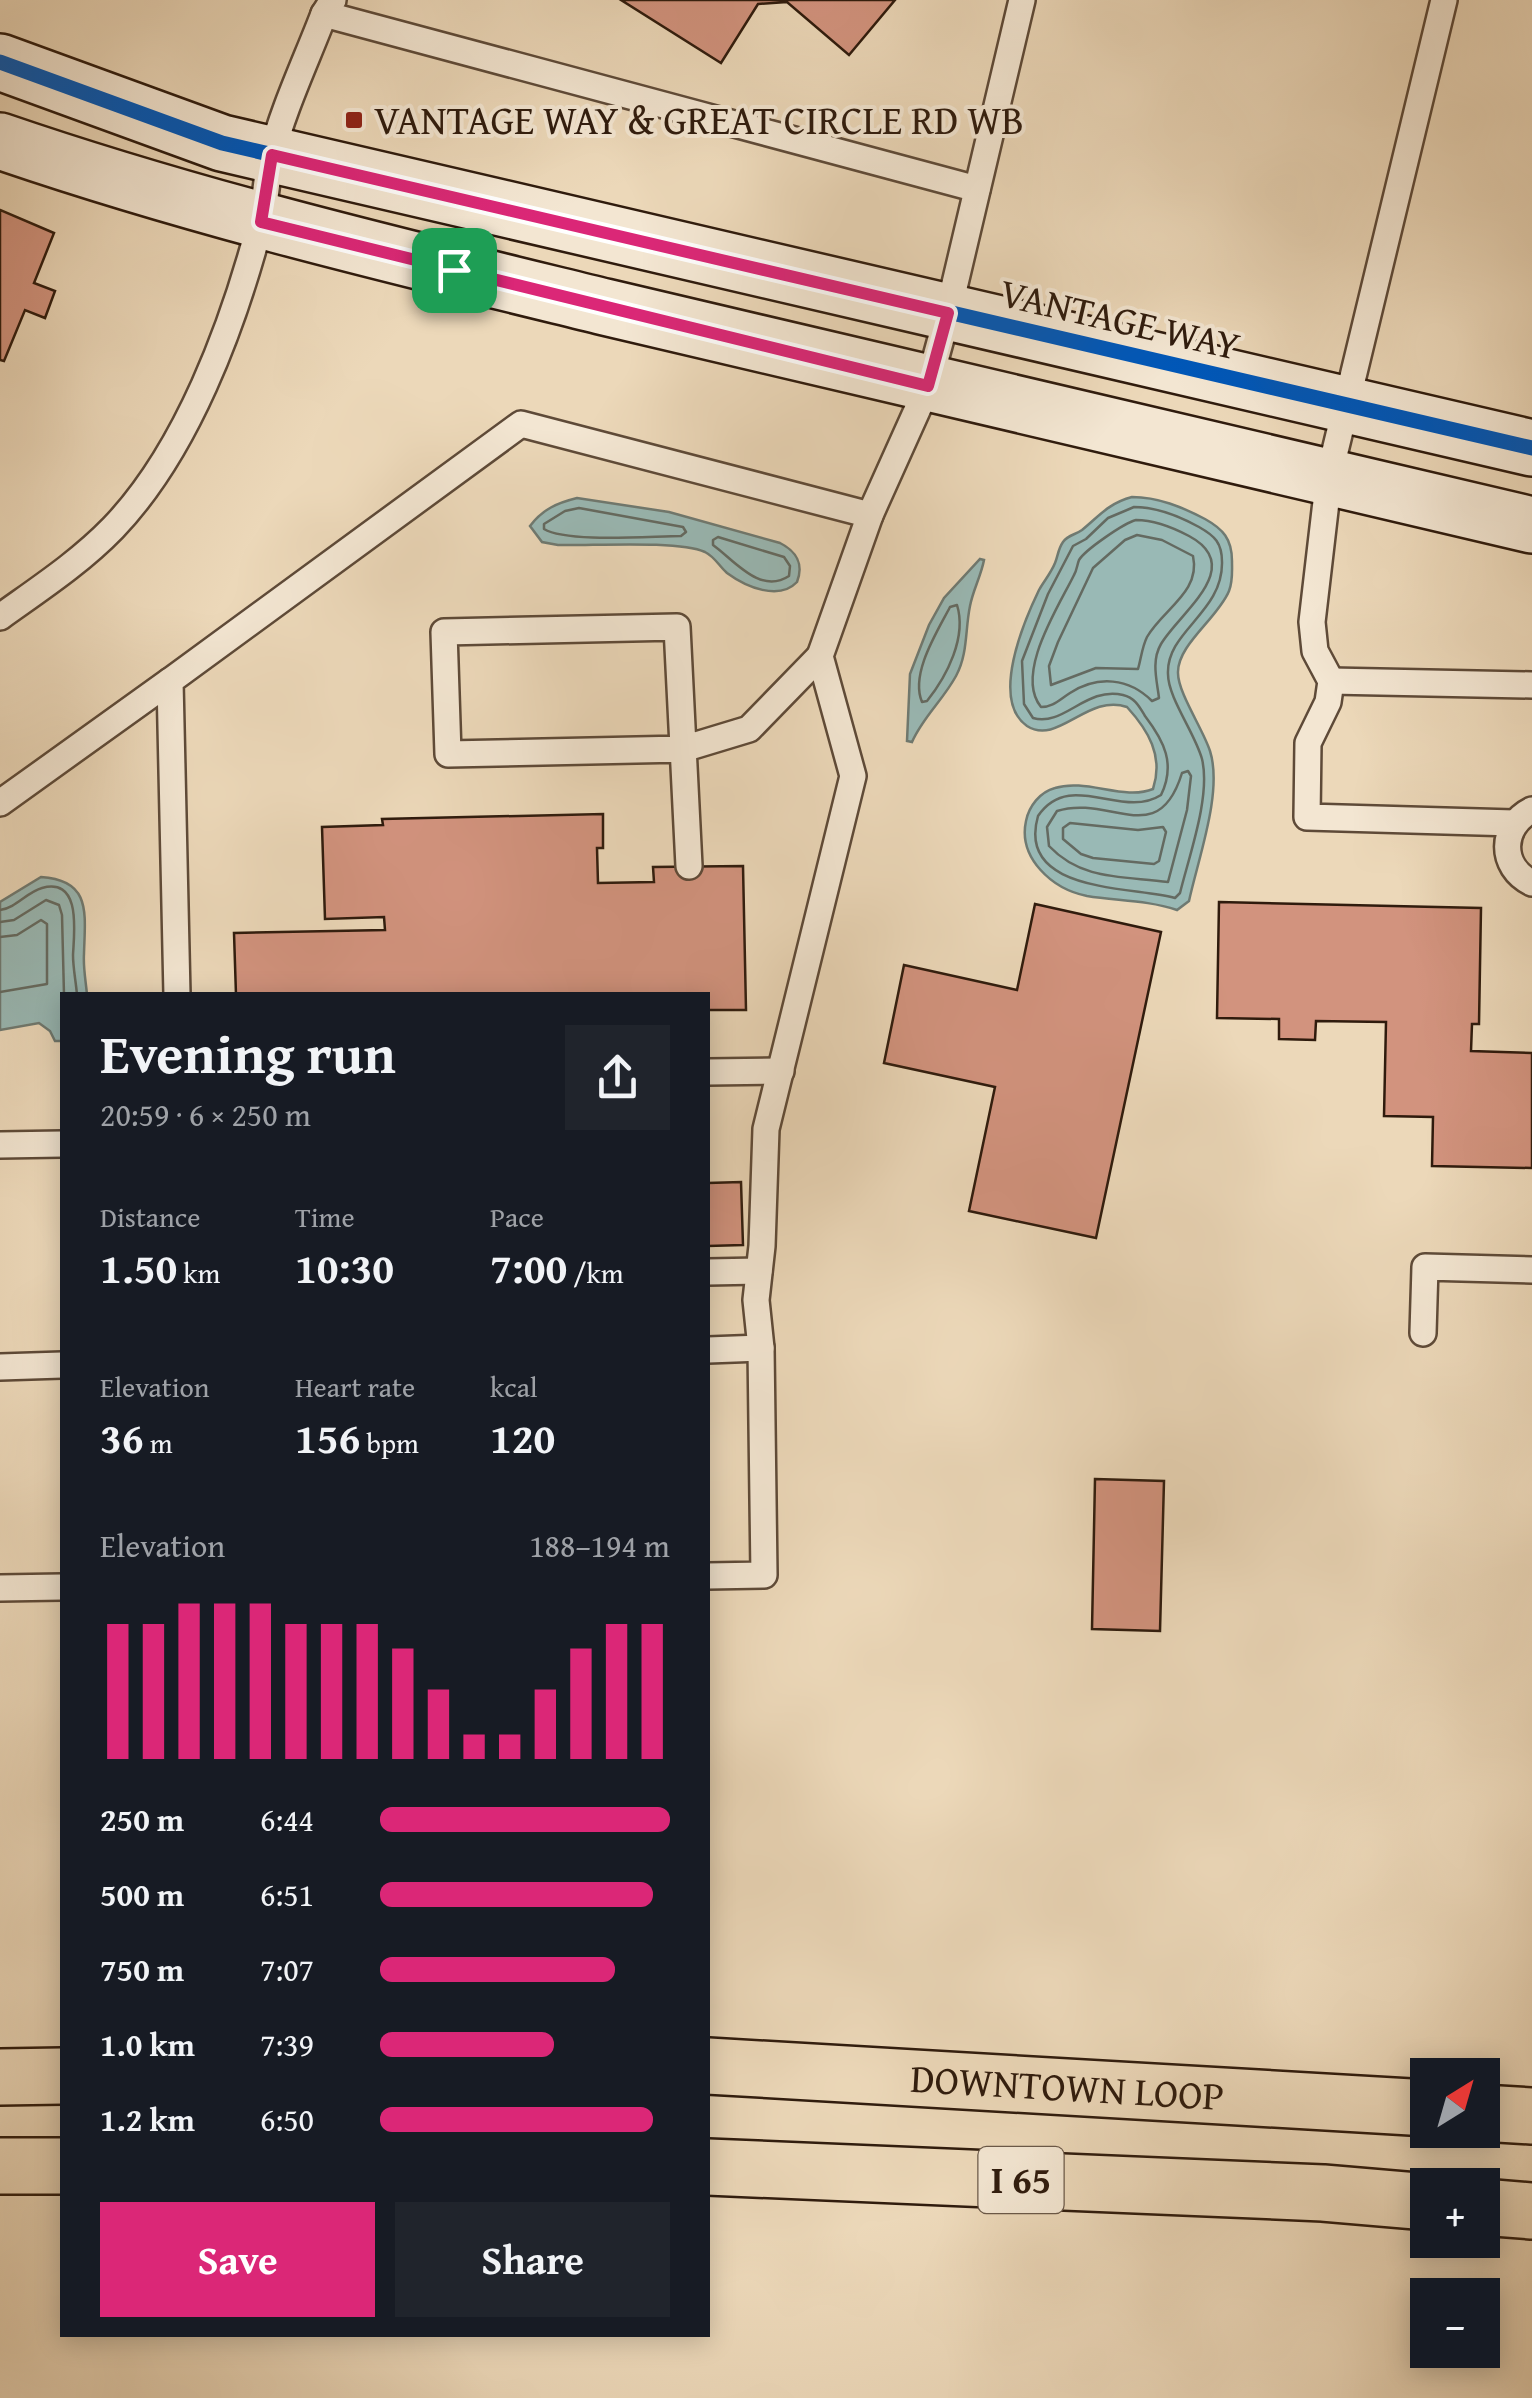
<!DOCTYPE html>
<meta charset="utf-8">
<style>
:root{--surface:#171b24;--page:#20242c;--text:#f1f3f6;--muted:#9ea1a6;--accent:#db2777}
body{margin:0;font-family:"Gentium Book Plus",serif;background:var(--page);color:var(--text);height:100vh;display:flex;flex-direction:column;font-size:38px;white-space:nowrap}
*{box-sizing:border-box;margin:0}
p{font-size:32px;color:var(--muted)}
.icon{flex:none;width:55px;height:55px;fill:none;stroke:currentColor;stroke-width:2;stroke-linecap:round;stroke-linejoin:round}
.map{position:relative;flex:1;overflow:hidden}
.side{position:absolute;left:60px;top:992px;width:650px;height:1345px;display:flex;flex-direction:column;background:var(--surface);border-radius:0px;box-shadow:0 5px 25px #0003}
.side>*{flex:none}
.needle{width:65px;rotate:37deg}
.tools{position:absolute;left:1410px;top:2058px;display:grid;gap:20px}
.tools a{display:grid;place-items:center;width:90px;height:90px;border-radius:0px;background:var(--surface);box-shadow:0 5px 25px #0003;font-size:50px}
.pin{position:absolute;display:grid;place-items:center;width:85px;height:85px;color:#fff;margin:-42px;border-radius:20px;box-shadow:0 5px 15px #0006}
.round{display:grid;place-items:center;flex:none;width:105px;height:105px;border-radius:0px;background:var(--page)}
.head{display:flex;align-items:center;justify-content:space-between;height:170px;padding:0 40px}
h1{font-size:55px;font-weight:700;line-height:75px}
.stats{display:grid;grid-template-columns:repeat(3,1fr);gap:15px;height:170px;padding:10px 40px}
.stats div{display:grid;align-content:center}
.stats b{font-size:42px;font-weight:700}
.stats small{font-size:28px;font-weight:400}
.stats p{font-size:28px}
.chart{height:280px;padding:20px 40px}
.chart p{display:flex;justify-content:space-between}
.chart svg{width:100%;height:180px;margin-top:10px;stroke:var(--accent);stroke-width:6}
.primary-button{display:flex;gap:20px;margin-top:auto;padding:20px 40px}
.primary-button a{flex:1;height:115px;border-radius:0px;background:var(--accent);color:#fff;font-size:40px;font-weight:700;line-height:115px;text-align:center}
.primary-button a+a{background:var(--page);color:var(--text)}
ul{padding:0 40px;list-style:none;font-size:32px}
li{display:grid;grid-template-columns:160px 120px 1fr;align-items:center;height:75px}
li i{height:25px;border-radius:12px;background:var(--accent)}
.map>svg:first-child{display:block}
</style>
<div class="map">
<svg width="1532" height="2398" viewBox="0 0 1532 2398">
<rect width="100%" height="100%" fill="#ecd8b9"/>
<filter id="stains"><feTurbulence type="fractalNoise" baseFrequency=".002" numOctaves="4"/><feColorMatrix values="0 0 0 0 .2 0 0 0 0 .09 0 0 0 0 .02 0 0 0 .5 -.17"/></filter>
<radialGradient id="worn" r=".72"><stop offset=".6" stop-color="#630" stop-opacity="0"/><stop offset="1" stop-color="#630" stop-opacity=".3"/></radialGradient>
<g fill="#99b9b5" stroke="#6f7a72" stroke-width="2.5">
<path d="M1132 497C1158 497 1182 507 1205 519 1223 529 1232 539 1232 561 1232 571 1233 581 1229 591 1218 618 1177 645 1178 673 1178 693 1203 729 1210 751 1223 792 1198 859 1189 901L1177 910C1147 900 1118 901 1087 896 1052 889 1018 858 1026 821 1029 806 1040 792 1055 788 1086 778 1124 801 1153 789 1164 756 1148 730 1127 707 1088 693 1058 746 1027 726 990 700 1024 621 1039 590 1044 581 1051 573 1055 563 1058 556 1058 549 1063 542 1068 535 1075 535 1082 530 1099 516 1109 503 1132 497Z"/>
<path d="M577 498 669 512 780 543C796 551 804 564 797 582 779 601 746 587 727 573 719 566 715 557 705 552 678 540 591 546 558 545L542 542 530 526C543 509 557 503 577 498Z"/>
<path d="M980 559 984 560C981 576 973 590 970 606 965 630 968 654 956 676 943 700 923 717 912 742L907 741 910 674 929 625 944 598Z"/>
<path d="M41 877C92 880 85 914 84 954 83 968 86 982 87 995H62V1041H55L50 1031 39 1023 0 1030V902Z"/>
</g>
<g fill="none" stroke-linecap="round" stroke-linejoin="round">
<g stroke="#646a61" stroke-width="2.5">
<path d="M1134 507C1157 507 1179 516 1199 527 1215 536 1222 543 1222 562 1223 613 1166 631 1168 674 1168 698 1195 733 1202 759 1211 796 1189 856 1180 893L1175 898C1130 886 1016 893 1038 816 1070 769 1122 820 1161 795 1176 764 1164 741 1145 716 1139 706 1135 698 1123 695 1086 686 1064 727 1033 718L1024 704 1022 661 1048 594 1073 546 1086 539 1108 518Z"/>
<path d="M579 508 683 527 686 532 681 536C651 536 567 543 544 529V524L565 511Z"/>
<path d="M1136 520C1155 520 1172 527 1189 536 1247 567 1179 613 1161 644 1151 661 1157 681 1159 698L1152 701C1129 678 1098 675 1070 693 1059 700 1053 707 1041 707 1014 674 1059 606 1074 575 1077 570 1077 565 1079 560 1085 550 1124 523 1136 520Z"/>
<path d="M1137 535 1162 540 1193 556C1201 592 1163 609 1147 637 1142 647 1141 659 1138 669L1096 668 1051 685 1049 666 1058 642 1093 568 1125 540Z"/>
<path d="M718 537 784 557 790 566 789 576C760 595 734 560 713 545V540Z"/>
<path d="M957 605C967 637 947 676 927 701L922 702C910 674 937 632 950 607Z"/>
<path d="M1188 771 1191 776 1187 810 1168 882C1124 876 1082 881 1049 846L1047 827 1057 811C1110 794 1158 851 1182 773Z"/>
<polygon points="1070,823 1138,830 1163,827 1166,832 1159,861 1154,864 1093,858 1081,854 1063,839 1063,828"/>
<path d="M0 910C16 908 27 892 42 888 82 877 74 933 73 955 73 968 76 982 77 995"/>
<polyline points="0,922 14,920 46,900 59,905 62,915 64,995"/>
<polyline points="0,937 17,935 41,920 47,924 47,984 0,992"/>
</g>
</g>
<g fill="#d2937e" stroke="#2f1b0d" stroke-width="2.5">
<polygon points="621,0 895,0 849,55 787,2 758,4 721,63"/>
<polygon points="0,210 54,233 34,283 55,291 45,318 25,310 4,361 0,360"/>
<polygon points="603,814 603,848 597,848 598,883 654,882 653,867 743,866 746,1010 708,1010 708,995 236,995 234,933 385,930 384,917 325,919 322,827 383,825 382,819"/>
<polygon points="1219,902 1481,908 1479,1024 1472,1024 1471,1051 1532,1053 1532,1168 1432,1166 1433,1117 1384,1116 1386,1022 1316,1021 1315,1040 1279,1039 1279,1019 1217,1018"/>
<polygon points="1035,904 1161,932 1096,1238 969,1211 995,1087 884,1063 904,965 1017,990"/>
<polygon points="741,1182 743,1245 708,1246 708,1183"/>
<polygon points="1095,1479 1164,1481 1160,1631 1092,1629"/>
</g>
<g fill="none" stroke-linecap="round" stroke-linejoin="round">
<g stroke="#5e4a38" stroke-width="30">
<g id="lane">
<polyline points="1444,0 1329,476 1312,622 1315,651 1331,681 1328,702 1308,743 1307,817 1514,823"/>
<polyline points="324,14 977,189"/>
<path d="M0 617C39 589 79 563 113 528 187 451 233 326 260 224 266 202 266 179 271 157 283 109 306 61 324 14L333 0"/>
<polyline points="1331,681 1532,685"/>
<polyline points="0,803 170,681"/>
<path d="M1532 810C1500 826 1499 867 1532 883"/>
<polyline points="689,866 677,627 444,632 448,754 683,749 749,729 820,656"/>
<polyline points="177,995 170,681 521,424 870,515"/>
<polyline points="708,1072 781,1071"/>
<polyline points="0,1145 62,1144"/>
<polyline points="708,1272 759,1271"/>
<polyline points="1423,1333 1425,1267 1532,1270"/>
<polyline points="708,1350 761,1348"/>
<polyline points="0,1367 62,1365"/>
<polyline points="708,1576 764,1575 761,1348 756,1300 762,1246 766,1129 853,776 820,656 870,515 928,386 948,313 1022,0"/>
<polyline points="0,1588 62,1587"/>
</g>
</g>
<g stroke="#2f1b0d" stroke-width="60">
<g id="secondary">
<polyline points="0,62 222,143 1532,448"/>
<path d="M0 141C198 209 401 257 605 307 913 382 1223 451 1532 525"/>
</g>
</g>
<g stroke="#2f1b0d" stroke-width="60">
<g id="highway">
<path id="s1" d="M708 2066 1428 2108"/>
<polyline points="0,2077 62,2076"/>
<polyline points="1482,2113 1532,2116"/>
<polyline points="0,2166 62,2166"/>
<polyline points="708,2167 1323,2193 1428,2202"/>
<polyline points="1482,2207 1532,2211"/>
</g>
</g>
<use href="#lane" stroke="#f3e6d2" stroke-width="25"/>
<use href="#secondary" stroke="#f3e6d2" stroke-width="55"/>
<use href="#highway" stroke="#ecd8b9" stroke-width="55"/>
<g stroke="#f3e6d2" stroke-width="21">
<polyline id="cycleway" points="0,62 222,143 1532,448"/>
</g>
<use href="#cycleway" stroke="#0057b8" stroke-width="15"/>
</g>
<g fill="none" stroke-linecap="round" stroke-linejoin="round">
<g stroke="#fff" stroke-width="20">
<polygon id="route" points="272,155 948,313 928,386 261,222"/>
</g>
<use href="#route" stroke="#db2777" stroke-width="12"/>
</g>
<rect fill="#8f2418" stroke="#f3e6d2" stroke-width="4" x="344" y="110" width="20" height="20" rx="5"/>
<g text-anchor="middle" stroke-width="8" stroke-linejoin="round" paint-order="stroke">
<rect fill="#f3e6d2" stroke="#6a5848" stroke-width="2.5" x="978.5" y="2147" width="85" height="66" rx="8"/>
<g font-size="38" font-weight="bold" fill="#2f1b0d">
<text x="1021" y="2193">I 65</text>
</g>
<g font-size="40" fill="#2f1b0d" stroke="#f3e6d2" text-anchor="start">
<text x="374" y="134">VANTAGE WAY &amp; GREAT CIRCLE RD WB</text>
</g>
<g font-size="40" fill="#2f1b0d" stroke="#f3e6d2">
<text transform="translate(1120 319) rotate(13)" y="14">VANTAGE WAY</text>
<text dy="14" stroke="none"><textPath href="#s1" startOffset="360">DOWNTOWN LOOP</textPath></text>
</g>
</g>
<rect width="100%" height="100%" filter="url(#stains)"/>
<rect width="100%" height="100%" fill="url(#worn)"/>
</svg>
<div class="tools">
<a><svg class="needle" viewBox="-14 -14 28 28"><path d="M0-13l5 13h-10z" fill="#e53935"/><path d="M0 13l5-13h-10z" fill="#9ea1a6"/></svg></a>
<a>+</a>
<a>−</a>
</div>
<div class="pin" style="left:454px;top:270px;background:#1e9e55"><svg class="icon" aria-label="arrive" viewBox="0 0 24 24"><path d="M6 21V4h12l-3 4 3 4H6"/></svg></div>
<section class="side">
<div class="head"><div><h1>Evening run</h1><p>20:59 · 6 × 250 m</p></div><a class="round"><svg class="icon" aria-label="share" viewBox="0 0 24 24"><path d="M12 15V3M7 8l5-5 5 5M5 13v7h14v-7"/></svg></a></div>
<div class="stats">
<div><p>Distance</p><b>1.50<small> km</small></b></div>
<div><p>Time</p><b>10:30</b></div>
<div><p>Pace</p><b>7:00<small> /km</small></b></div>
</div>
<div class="stats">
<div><p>Elevation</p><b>36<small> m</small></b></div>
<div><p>Heart rate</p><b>156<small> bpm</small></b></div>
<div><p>kcal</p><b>120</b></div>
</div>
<div class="chart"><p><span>Elevation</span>188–194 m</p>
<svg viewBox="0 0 160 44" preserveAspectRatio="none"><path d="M5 44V11M15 44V11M25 44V6M35 44V6M45 44V6M55 44V11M65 44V11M75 44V11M85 44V17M95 44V27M105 44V38M115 44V38M125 44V27M135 44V17M145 44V11M155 44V11"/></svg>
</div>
<ul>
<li><b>250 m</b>6:44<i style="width:100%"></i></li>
<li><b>500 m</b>6:51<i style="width:94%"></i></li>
<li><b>750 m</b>7:07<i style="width:81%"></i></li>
<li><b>1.0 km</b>7:39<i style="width:60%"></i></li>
<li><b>1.2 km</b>6:50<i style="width:94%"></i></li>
</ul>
<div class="primary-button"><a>Save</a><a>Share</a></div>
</section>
</div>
